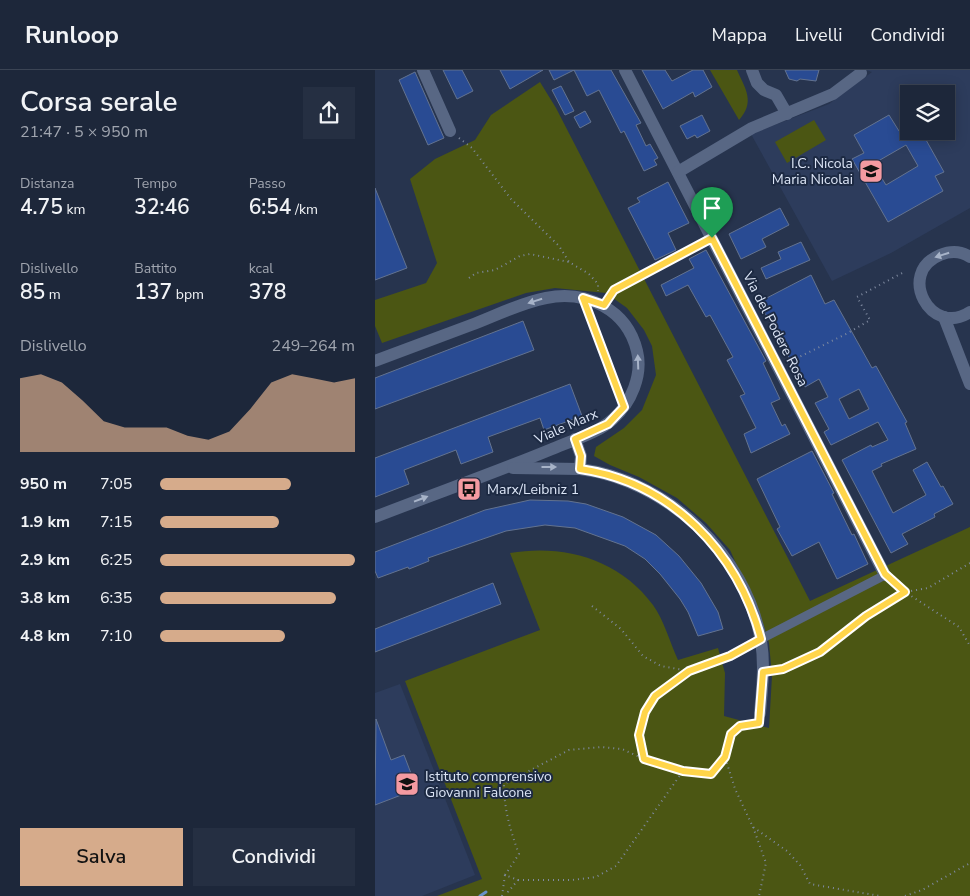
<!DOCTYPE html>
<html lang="it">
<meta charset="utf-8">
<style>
:root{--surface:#1d273a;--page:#252f42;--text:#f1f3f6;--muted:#a0a5af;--line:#3b4454;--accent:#d6ab8b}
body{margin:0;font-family:"Nunito Sans",sans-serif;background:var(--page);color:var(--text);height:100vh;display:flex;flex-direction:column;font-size:19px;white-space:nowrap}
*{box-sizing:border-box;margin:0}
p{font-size:16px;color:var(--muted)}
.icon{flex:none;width:28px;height:28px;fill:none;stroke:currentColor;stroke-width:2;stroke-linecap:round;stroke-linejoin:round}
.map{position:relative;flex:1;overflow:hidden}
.sheet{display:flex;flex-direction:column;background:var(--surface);width:375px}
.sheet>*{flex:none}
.fabs{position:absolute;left:525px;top:15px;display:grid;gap:10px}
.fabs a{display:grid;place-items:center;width:55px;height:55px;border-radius:0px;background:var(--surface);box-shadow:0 2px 12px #0003,0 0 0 1px var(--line);font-size:25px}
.pin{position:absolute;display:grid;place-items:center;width:42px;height:42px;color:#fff;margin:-51px -21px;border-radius:50% 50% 50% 0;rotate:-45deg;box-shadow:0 0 5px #0007}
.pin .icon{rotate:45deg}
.round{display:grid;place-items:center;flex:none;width:52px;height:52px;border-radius:0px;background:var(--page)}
.overview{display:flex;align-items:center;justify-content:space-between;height:85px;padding:0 20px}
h1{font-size:28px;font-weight:600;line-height:38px}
.stats{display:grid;grid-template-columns:repeat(3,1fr);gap:8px;height:85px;padding:5px 20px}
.stats div{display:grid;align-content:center}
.stats b{font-size:21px;font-weight:600}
.stats small{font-size:14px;font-weight:400}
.stats p{font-size:14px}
.chart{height:140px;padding:10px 20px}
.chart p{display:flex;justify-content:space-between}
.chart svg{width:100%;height:90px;margin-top:5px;fill:var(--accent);opacity:.7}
.primary-button{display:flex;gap:10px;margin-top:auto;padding:10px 20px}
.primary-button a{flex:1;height:58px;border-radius:0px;background:var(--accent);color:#111;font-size:20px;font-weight:600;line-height:58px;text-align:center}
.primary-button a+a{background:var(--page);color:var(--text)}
ul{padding:0 20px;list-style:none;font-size:16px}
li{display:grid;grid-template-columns:80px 60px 1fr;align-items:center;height:38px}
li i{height:12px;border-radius:6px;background:var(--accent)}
header{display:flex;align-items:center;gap:30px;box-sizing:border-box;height:70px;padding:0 25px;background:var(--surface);border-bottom:1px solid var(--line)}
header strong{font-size:24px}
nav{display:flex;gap:28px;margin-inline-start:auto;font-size:18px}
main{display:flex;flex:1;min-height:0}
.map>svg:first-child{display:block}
</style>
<header>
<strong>Runloop</strong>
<nav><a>Mappa</a><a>Livelli</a><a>Condividi</a></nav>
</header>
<main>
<section class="sheet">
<div class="overview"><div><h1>Corsa serale</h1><p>21:47 · 5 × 950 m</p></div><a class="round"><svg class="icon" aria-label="share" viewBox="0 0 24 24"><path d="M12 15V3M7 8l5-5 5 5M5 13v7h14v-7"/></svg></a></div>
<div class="stats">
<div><p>Distanza</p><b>4.75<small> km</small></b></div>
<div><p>Tempo</p><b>32:46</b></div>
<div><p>Passo</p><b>6:54<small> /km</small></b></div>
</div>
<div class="stats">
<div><p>Dislivello</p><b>85<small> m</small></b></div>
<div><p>Battito</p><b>137<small> bpm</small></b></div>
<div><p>kcal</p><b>378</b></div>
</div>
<div class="chart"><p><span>Dislivello</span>249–264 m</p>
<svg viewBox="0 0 160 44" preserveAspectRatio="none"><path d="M0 44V8L10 6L20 10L30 19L40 29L50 32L60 32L70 32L80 36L90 38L100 34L110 23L120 10L130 6L140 8L150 10L160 8V44z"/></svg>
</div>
<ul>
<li><b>950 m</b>7:05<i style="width:67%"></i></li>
<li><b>1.9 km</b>7:15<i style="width:61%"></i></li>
<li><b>2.9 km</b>6:25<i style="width:100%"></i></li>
<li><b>3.8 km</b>6:35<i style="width:90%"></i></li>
<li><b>4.8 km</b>7:10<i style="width:64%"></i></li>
</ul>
<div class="primary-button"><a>Salva</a><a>Condividi</a></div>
</section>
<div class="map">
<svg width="595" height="826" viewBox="0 0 595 826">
<rect width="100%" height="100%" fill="#27344e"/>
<g fill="#2d3c5c" fill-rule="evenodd">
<path d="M491 0H595V138L516 183 457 211 376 64 454 34 497 2ZM534 24H571V61H534Z"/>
<polygon points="25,614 100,805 47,826 0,826 0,623"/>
</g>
<g fill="#4b5613">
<path d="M335 0H362C371 20 380 32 364 50Z"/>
<path d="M165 12 181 38 435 531 595 457V826H62L107 809 30 611 165 560 135 483C189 474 244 489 278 535 289 550 295 573 303 590L343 578 350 603 349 646 394 658 397 606 394 573 388 553 355 480 331 453 302 428 264 407 235 395 219 386 221 377 249 358 267 340 281 305 277 276 269 260 252 238 231 223 180 218 151 223 7 273 0 256V230L51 213 62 193 35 109 60 89 100 70 116 45Z"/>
<polygon points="439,50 451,70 412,93 400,72"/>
</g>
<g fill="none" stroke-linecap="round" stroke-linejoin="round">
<polyline stroke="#6991c8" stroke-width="3" points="105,826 111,822"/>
</g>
<g fill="#294b93" stroke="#637390" fill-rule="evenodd">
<polygon points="68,0 87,0 98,21 82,29"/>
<polygon points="125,0 168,0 135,19"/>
<polygon points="174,0 236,0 266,53 261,55 271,76 275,74 283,88 279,90 282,95 269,101 249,61 246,63 224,20 212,26 199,0 179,10"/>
<polygon points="267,0 290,0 297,11 318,0 328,0 337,17 320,27 318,22 288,39"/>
<polygon points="410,0 444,0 441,11 425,9 422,11 414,9"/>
<polygon points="40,2 69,68 53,75 24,10"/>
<polygon points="186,16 199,41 190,45 177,20"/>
<polygon points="210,41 216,52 205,58 199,47"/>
<polygon points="327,45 335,61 322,68 320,65 312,69 305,56"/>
<path d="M514 45 524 61 534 56V61H546L569 102 560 106 568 121 513 152 477 89 489 83 479 65ZM531 75 543 96 511 115 498 94Z"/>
<polygon points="293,112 314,153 293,163 301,180 280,190 253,138 265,132 262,128"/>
<polygon points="0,118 32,198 0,210"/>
<polygon points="405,138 414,155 387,169 391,177 366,189 354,164"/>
<polygon points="426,172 435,190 391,209 386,198 406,189 403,182"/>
<polygon points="331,180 391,291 388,293 405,329 396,333 407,356 410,354 415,364 376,383 369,364 381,358 365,326 370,324 352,290 358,287 335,245 331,247 313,215 291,226 286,215 319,198 314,189"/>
<path d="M436 205 450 234 459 230 497 298 501 296 532 352 530 353 541 379 506 394 507 396 497 401 518 443 551 425 538 400 552 392 566 417 568 416 578 434 559 444 560 447 527 464 533 474 516 483 467 390 496 375 497 377 513 370 503 352 456 375 449 362 454 359 440 333 453 327 444 309 430 317 384 232ZM484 319 494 339 474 349 464 329Z"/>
<polygon points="148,251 159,280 0,339 0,308"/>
<polygon points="195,314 207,346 169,360 165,348 113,367 118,382 86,394 81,380 29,400 34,414 0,427 0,388"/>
<polygon points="437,381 459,423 457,424 477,465 479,464 493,494 462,509 444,472 417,486 402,459 405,457 382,409"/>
<polygon points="155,430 193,431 211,434 248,447 281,465 304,486 326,513 343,542 348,559 323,566 313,542 305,529 285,504 270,489 250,476 200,458 170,455 131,461 53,488 54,491 34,499 33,497 3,508 0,501 0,482 110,440"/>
<polygon points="118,513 126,534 0,582 0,559"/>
<polygon points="1,649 16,690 29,685 42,719 0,735"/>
</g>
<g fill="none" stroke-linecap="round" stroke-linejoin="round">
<g stroke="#7f8aa0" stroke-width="2" stroke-dasharray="1 4" stroke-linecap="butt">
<polyline points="84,68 97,78 136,129 184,176 194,192 214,204 223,214 223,221"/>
<polyline points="94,208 101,203 120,200 145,186 155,184 194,192"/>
<path d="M234 228C244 213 259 210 274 203 292 194 309 184 326 174"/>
<polyline points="412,293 473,263 495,250 482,227 529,202"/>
<polyline points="595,493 553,518 530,522 584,557 595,576"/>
<polyline points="217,536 246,559 268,586 286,596 314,601 355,586 375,575"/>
<path d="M399 600C436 594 461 567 491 547 503 538 518 533 530 522L519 514"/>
<path d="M350 687C355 666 355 657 379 654"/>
<polyline points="269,689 264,665 270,642 280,626 313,602"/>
<polyline points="378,757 391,793 384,826"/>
<path d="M130 805 144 784C135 760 129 739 129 714L194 680 226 677 247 679 269 689 308 701 336 704 350 687 360 719 378 757 412 781 425 795 435 814 505 826"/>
<polyline points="143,810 197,810 221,807 241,796 308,701"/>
<polyline points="127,826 130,805 143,810 133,822 133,826"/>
<polyline points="530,826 547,820 595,793"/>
</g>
<polyline stroke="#586784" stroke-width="6" points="209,230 249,337"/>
<polyline stroke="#586784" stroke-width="9" points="386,569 510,505"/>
<g stroke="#586784" stroke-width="12">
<polyline points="48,0 75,61"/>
<polyline points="250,0 510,505"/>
<polyline points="377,0 382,13 389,20 401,25 412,44"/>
<polyline points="303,102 377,58 458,24 486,3"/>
<path d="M595 187C586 181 575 181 565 185 521 203 556 268 595 242"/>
<polyline points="569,247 595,314"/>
<path d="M0 291C32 279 64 267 96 255 120 246 145 233 171 228 211 220 252 239 262 281 268 305 256 333 238 349 222 364 197 370 177 379 119 403 59 424 0 447"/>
<polyline points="138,398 205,399 206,386 200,369"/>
<path d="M205 399C292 410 371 484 386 571 390 595 387 619 385 643"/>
</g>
</g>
<defs><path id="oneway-solid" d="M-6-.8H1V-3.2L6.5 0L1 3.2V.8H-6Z" transform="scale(1.25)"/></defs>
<g fill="#a7b3c8">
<use href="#oneway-solid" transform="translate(567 185) rotate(162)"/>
<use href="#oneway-solid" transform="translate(160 231) rotate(162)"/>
<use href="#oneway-solid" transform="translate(263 292) rotate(-92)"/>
<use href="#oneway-solid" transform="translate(174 397)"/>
<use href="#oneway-solid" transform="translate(46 429) rotate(-21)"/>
</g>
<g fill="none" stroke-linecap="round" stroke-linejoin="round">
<g stroke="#fff" stroke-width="10">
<path id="route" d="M337 168 510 504 530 522 491 546 445 582 408 599 388 602 384 653 365 656 356 664 350 687 336 704 308 701 269 689 264 665 270 642 280 626 314 601 355 586 386 569C363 482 296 412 205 399L206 386 200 369 233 354 249 337 208 228 229 235 239 220Z"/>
</g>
<use href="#route" stroke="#ffd54a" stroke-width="6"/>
</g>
<defs>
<g id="school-square" transform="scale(1.25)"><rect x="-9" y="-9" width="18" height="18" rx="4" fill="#f49aa1" stroke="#1d2a43"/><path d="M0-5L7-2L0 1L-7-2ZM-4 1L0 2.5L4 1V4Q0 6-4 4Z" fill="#111"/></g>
<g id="bus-square" transform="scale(1.25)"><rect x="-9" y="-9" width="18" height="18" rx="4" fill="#f49aa1" stroke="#1d2a43"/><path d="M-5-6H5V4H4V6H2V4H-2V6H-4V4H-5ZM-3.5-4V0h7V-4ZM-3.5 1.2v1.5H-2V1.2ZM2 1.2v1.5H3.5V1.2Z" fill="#111"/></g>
</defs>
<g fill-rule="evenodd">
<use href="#school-square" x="496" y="101"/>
<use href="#bus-square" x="94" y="419"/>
<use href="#school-square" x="32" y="714"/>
</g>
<g text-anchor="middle" stroke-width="4" stroke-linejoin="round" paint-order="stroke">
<g font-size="14" fill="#dce5f6" stroke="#1d2a43" text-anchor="start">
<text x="478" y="98" text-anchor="end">I.C. Nicola<tspan x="478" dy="16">Maria Nicolai</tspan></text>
<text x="112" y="424">Marx/Leibniz 1</text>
<text x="50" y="711">Istituto comprensivo<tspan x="50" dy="16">Giovanni Falcone</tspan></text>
</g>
<g font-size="14" fill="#dce5f6" stroke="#1d2a43">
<text transform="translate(401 259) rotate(63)" y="5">Via del Podere Rosa</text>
<text transform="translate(191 356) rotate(-24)" y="5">Viale Marx</text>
</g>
</g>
</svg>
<div class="fabs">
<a><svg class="icon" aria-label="layers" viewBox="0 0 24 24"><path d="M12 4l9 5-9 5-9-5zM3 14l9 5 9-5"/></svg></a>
</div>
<div class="pin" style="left:337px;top:168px;background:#1e9e55"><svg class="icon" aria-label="arrive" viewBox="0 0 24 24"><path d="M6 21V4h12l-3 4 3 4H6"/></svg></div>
</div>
</main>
